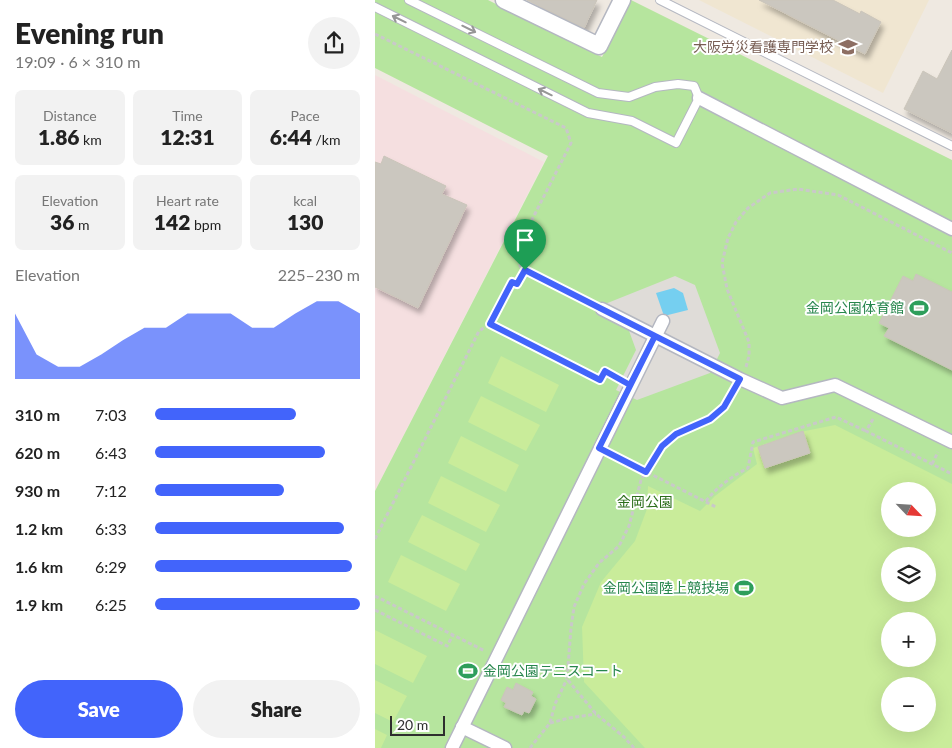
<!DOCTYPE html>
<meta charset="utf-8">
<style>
:root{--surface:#fff;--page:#f2f2f2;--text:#222;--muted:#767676;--accent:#4264fb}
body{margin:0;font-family:Lato,"Noto Sans JP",sans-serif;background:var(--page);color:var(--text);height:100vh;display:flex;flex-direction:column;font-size:19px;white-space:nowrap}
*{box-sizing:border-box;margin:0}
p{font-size:16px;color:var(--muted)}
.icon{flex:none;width:28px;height:28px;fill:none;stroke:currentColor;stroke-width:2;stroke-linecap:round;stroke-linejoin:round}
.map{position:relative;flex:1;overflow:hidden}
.details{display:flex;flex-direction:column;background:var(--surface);width:375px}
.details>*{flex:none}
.needle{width:32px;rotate:115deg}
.fabs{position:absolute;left:506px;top:482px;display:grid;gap:10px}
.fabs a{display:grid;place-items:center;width:55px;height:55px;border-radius:50%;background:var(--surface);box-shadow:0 5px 20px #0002;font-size:25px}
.scale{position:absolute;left:15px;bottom:12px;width:55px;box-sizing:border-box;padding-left:5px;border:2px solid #2e2e2e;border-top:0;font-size:14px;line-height:18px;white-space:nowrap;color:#2e2e2e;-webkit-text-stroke:4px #fff;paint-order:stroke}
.pin{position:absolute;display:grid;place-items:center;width:42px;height:42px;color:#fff;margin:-51px -21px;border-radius:50% 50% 50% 0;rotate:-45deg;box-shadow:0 0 5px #0007}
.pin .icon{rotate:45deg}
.round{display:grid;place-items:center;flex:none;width:52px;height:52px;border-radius:26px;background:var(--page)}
.overview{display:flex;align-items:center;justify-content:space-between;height:85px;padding:0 15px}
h1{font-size:28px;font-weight:800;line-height:38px}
.stats{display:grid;grid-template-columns:repeat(3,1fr);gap:8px;height:85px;padding:5px 15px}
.stats div{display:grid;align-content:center;border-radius:8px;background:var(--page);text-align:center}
.stats b{font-size:21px;font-weight:800}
.stats small{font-size:14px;font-weight:400}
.stats p{font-size:14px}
.chart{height:140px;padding:10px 15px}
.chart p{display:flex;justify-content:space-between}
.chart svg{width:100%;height:90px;margin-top:5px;fill:var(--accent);opacity:.7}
.cta{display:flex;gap:10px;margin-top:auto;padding:10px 15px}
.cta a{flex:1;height:58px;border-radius:30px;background:var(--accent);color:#fff;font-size:20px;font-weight:800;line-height:58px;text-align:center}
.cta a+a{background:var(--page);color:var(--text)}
ul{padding:0 15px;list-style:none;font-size:16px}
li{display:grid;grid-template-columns:80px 60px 1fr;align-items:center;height:38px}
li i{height:12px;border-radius:6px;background:var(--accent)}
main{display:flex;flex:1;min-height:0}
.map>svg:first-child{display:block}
</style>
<main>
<section class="details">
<div class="overview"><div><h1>Evening run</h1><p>19:09 · 6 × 310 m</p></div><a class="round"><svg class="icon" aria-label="share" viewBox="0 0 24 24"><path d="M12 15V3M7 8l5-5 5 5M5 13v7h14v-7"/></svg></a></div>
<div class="stats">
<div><p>Distance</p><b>1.86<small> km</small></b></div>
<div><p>Time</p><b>12:31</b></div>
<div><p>Pace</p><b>6:44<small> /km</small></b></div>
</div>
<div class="stats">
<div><p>Elevation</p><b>36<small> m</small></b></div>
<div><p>Heart rate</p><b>142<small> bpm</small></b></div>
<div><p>kcal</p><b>130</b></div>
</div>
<div class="chart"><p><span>Elevation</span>225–230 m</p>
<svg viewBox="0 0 160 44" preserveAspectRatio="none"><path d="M0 44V12L10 32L20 38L30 38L40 32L50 25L60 19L70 19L80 12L90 12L100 12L110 19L120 19L130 12L140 6L150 6L160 12V44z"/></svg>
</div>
<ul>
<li><b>310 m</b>7:03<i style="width:69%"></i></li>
<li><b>620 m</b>6:43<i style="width:83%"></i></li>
<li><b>930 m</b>7:12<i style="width:63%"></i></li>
<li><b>1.2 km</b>6:33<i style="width:92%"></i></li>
<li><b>1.6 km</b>6:29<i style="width:96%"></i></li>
<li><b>1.9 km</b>6:25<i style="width:100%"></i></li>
</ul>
<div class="cta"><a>Save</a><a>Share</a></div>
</section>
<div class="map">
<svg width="577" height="748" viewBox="0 0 577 748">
<defs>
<filter id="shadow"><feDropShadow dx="3" dy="5.5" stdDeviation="2.5" flood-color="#0004"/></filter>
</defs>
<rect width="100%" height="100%" fill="#efe9e1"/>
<polygon fill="#f0e6d1" points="324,0 554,0 508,93"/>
<polygon fill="#f5dfe0" points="0,75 169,162 0,491"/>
<path fill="#b6e59e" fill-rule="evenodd" d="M0 0H113L227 57 256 0 577 160V748H0V491L173 156 0 68ZM515 491H552V529H515ZM515 556H552V594H515ZM515 621H552V659H515ZM515 686H552V724H515Z"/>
<g fill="#c9ec9a" fill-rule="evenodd">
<polygon points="126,356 184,385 171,412 113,383"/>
<polygon points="106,396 165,425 151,451 93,422"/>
<path d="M460 425 577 484V748H270L209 682 207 627 226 582 260 541 272 509 273 486 325 511 340 496 382 464 378 448 430 431ZM515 491H552V529H515ZM515 556H552V594H515ZM515 621H552V659H515ZM515 686H552V724H515Z"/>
<polygon points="86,436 144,465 131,492 73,463"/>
<polygon points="66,476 125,505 111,532 53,503"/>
<polygon points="47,515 105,544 91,571 33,542"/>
<polygon points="26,555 85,584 71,611 13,582"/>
<polygon points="0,630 52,656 38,683 0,664"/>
<polygon points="0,680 32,696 18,722 0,713"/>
<polygon points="0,729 12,735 6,748 0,748"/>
</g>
<polygon fill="#dfdcd8" points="300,276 320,285 345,353 335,373 262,400 241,390 261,350 253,328 230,304"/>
<polygon fill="#75cff0" points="299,288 308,293 313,310 289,316 281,293"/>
<g fill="#cbc7bf" stroke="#cbc5ba" filter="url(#shadow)">
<polygon points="152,0 222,0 209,28"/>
<polygon points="384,0 458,0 485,14 486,11 506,22 490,54"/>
<polygon points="577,50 577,133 529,109 548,71 562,79"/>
<polygon points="9,156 71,186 67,194 92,205 43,308 0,287 0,162 6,164"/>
<polygon points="541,274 577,292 577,370 509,336 514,328 504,323 528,276 538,281"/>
<polygon points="428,431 435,453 390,468 383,447"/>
<polygon points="141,683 158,692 156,696 161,699 154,713 149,711 147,715 129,707 131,703 126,700 132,687 138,690"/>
</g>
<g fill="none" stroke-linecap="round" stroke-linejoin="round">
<g stroke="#b4b7c1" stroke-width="10">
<g id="service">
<polyline points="285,0 577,146"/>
<polyline points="0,7 213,113 257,121 301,143 324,98 319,86 303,84 280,87 254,97 223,93 34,0"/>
</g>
</g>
<g stroke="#b4b7c1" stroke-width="15">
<g id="pedestrian">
<polyline points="324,98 577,229"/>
<polyline points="227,309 365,379 407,398 460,385 577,442"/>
<polyline points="87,727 130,748"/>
<polyline points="77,748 288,321"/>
</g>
</g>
<g stroke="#b4b7c1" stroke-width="19">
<polyline id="minor" points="129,0 224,46 247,0"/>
</g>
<g stroke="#c9c9c9" stroke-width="3" stroke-dasharray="4 2.5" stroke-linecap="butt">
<polyline points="0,34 191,128 196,143 140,253 146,268 214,303"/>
<polyline points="115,324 225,380 230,371 244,379"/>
<polyline points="371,367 374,356 374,342 352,289 347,263 353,238 361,222 373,208 395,193 423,189 463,195 577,253"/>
<polyline points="498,419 491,431 577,474"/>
<polyline points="238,455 341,507"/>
<polyline points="557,464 563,452"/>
<path d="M331 501C341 488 357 476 373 468L378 442 461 417 491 431"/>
<polyline points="0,539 104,331 115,324 137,282 142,285 150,270"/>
<polyline points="0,596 110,651"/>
<polyline points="0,610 72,646 78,635"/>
<polyline points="175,723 194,718 221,714"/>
<polyline points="155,748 175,723 180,704 192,679"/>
<polyline points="259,748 249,737 221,714 192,679 196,628 199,607 209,584 224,563 244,546 254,526 266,480 275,464 287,446 301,434 335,419 349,407 358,392"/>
</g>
<use href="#service" stroke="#fff" stroke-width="8"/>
<use href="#pedestrian" stroke="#fff" stroke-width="12"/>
<use href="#minor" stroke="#fff" stroke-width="16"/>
</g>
<defs><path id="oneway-shaft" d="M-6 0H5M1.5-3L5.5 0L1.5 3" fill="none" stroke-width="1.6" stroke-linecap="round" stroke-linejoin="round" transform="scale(1.25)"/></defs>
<g stroke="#969696">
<use href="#oneway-shaft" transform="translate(24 19) rotate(-154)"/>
<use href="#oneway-shaft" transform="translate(94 29) rotate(26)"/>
<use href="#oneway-shaft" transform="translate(170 92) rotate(-154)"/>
</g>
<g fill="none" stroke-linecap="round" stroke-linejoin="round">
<g stroke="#fff" stroke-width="10">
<polyline id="route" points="150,270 280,336 224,448 271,472 287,446 301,434 335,419 349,407 365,379 280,336 255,385 230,371 225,380 115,324 137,282 142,284 150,270"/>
</g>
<use href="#route" stroke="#4264fb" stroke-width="6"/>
</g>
<defs>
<g id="university-bare" transform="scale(1.5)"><path d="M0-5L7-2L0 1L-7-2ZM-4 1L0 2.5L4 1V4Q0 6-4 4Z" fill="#8d6e63" stroke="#fff" stroke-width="2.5" paint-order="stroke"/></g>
<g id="stadium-bare" transform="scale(1.5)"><path d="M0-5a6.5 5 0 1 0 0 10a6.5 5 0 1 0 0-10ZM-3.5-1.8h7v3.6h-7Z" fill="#2e9e5b" stroke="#fff" stroke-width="2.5" paint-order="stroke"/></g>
</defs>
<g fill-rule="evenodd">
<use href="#university-bare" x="473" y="47"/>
<use href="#stadium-bare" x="544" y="308"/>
<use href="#stadium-bare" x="369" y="588"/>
<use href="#stadium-bare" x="93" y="671"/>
</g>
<g text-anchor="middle" stroke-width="4" stroke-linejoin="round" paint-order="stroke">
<g font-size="14" fill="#785e54" stroke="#fff" text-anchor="end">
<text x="458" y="52">大阪労災看護専門学校</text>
</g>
<g font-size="14" fill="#27864d" stroke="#fff" text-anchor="end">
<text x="529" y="313">金岡公園体育館</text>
<text x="354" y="593">金岡公園陸上競技場</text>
<text x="108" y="676" text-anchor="start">金岡公園テニスコート</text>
</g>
<g font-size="14" fill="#2c6e1b" stroke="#fff">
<text x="270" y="507">金岡公園</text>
</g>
</g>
</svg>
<div class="fabs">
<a><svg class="needle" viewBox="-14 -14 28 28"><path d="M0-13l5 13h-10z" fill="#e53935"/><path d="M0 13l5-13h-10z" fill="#767676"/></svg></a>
<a><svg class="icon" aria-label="layers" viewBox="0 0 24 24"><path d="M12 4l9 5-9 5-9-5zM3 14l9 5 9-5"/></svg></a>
<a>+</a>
<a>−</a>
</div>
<div class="scale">20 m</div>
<div class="pin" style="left:150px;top:270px;background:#1e9e55"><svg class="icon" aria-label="arrive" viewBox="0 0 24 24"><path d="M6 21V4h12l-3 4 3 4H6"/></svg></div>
</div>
</main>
